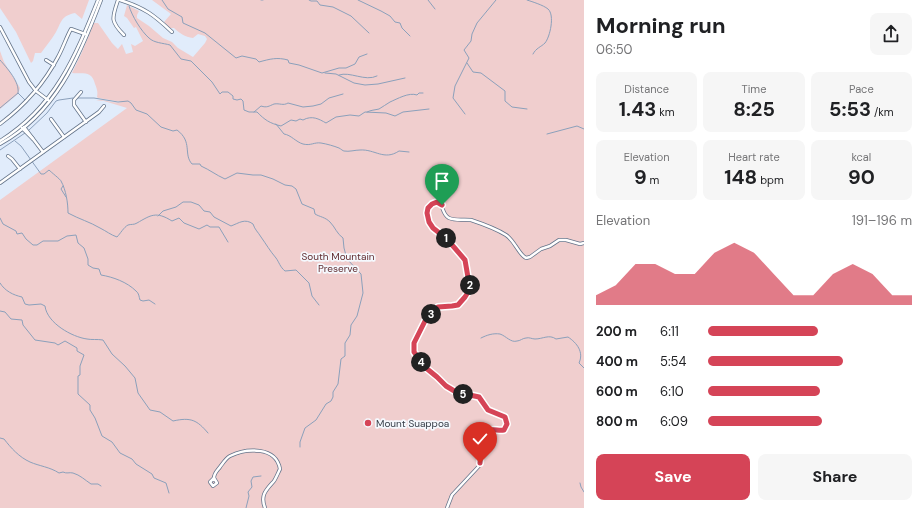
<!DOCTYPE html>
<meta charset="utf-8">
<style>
:root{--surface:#fff;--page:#f6f6f6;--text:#202124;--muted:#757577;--accent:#d54457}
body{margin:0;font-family:"DM Sans",sans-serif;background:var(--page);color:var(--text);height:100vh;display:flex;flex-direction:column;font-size:15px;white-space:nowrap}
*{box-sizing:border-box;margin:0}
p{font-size:13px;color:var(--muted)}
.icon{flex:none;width:22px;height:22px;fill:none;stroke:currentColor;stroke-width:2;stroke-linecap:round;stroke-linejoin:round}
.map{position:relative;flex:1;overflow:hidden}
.side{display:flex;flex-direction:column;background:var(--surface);width:340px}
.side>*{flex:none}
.pin{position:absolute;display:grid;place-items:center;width:34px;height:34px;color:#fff;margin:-41px -17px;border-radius:50% 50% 50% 0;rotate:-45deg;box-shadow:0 0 4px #0007}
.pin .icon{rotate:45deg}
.km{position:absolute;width:20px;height:20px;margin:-10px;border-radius:50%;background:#222;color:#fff;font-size:11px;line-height:20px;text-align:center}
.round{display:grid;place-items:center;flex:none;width:42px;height:42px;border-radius:8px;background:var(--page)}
.summary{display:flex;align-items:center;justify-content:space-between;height:68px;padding:0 12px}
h1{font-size:22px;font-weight:700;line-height:30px}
.metrics{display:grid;grid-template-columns:repeat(3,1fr);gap:6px;height:68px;padding:4px 12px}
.metrics div{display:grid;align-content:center;border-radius:8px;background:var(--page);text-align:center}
.metrics b{font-size:20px;font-weight:700}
.metrics small{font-size:11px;font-weight:400}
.metrics p{font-size:11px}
.chart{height:112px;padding:8px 12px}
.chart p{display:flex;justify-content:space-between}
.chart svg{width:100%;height:72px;margin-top:4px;fill:var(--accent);opacity:.7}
.cta{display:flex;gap:8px;margin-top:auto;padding:8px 12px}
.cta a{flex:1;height:46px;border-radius:8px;background:var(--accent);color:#fff;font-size:16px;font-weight:700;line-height:46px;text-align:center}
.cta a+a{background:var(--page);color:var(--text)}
ul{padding:0 12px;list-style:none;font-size:13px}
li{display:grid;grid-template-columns:64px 48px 1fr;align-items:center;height:30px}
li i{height:10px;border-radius:5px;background:var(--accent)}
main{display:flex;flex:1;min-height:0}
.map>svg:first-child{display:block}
</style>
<main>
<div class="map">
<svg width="584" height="508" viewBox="0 0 584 508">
<rect width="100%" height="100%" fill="#e1ecfb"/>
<g fill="#f0cece">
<path d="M0 0H89L82 19 75 13C61 16 62 21 56 32 52 39 46 46 41 53H35L33 61 31 63 16 32 0 8Z"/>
<path d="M152 0H584V508H0V200L127 108 104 101H96C104 98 113 104 122 102L98 98 97 97C98 92 97 89 95 84 92 70 83 74 72 73L82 52 94 23H98L112 43 118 49 122 44 126 54 133 52 131 44 135 46 143 41 136 27 134 28 127 18 124 16 127 5 139 11 137 15V18L149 26 163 38 172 42 178 48 193 57 205 43 207 39 205 36 198 34 193 38C185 37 179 33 174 28H170L164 22 171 14Z"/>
<polygon points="0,51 4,62 20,88 18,94 0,109"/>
</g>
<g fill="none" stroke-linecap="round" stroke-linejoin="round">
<g stroke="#8ba0bb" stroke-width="1">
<path d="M162 0 168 9 182 17 183 23 205 33 236 58 242 56 256 59 259 62C270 59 277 57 288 60L289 63 299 65 322 73 339 68H346L355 64 359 57 367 54"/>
<polyline points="261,0 263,0"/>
<polyline points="309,0 311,1 317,1 320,5 333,7 351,16 369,33"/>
<polyline points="358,0 381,11 390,16 395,22 400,23 402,28 410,36"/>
<polyline points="428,0 435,9"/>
<path d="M527 0C533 2 543 5 548 9 555 15 550 37 545 43 541 47 536 48 533 54"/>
<path d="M129 6C132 16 141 31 149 38 154 43 163 43 170 45L181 59 191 61 212 82 220 94 222 92H228L233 96V99L237 100 241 99 243 101 244 110 249 112H257C265 120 269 123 281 126L291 120 296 121 300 119 303 120C312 115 319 119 326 123L336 117 350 115 359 116 365 112 386 113 395 116 403 112 429 109"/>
<path d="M0 60C7 68 20 82 18 93"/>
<polyline points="467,63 473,72 481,73 505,91 505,101 512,107 527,109"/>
<polyline points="325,73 336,74 354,83 365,85 378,84 405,78"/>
<path d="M339 75C350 71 365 82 377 76"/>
<path d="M77 98H94L118 102 128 101 131 103 136 110 147 114 161 127 173 131 177 130C193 142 183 154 192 164H200L201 166C210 170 216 175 225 179L237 173 253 175H261L273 179 285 185 292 186 296 189 302 204 314 209 315 214C320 217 325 217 330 222 335 227 337 234 343 238L344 248 347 259 361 274 363 293 357 316 351 325 350 335 345 343V356L341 359 338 384 333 392V397L331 401 326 404 316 420 305 428 300 442V447"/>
<polyline points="0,108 18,93 25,100"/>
<path d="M254 112 261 106C267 108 269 106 274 104 280 103 283 106 288 103L303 107 313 106 321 104 329 98 343 94"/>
<path d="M367 112C371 110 375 110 379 109 383 107 386 104 390 102 397 99 409 92 417 95L419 93H423"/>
<polyline points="465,114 453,98 455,86 469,58 464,50 471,41 472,34 477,23 496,0"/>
<path d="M276 124 284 134C291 135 296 142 303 144 311 146 314 142 321 143 327 144 334 146 339 148 341 149 343 151 344 151 349 152 355 150 360 150 375 149 384 161 399 151L409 152"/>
<polyline points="28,131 47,113 56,101 59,100 73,98"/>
<polyline points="547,134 577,126 584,129"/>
<path d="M15 141 21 146 41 174H44L49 170C51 172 61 180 61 181 66 190 68 203 68 213 79 219 90 222 100 228 106 231 111 235 117 237 120 234 124 227 128 225 131 224 134 225 137 223 151 215 156 211 172 221L179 218 184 223 199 229 207 225 210 227H219L228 242"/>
<polyline points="0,150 25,133"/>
<polyline points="63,186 61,189 66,197"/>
<path d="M158 216 163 211 176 207 183 202H191L199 205 204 211 210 212 214 217 231 226C239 223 245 218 253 224 255 230 258 232 261 237 266 244 270 251 276 258 279 262 280 267 285 271L296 270 309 283 312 296 319 305"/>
<path d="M0 218 3 224 16 231 17 234 22 233 26 239 33 245H37L43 241H58L67 236 76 235 78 243 84 248 88 259V265L93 268 99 269 101 275C113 277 127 282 136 291 139 293 139 297 140 300L143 301 149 300 155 304"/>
<path d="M0 283C5 291 13 295 22 297L25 304 29 305 41 304 45 306C47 323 72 337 87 339 92 340 97 339 103 340L112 354 125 366 135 378 138 393 150 410 160 412 173 421C191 417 197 420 208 433"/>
<polyline points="0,311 5,312 11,319 22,320 23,325 35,340 55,343 58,345 65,341 77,348 77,351 84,355 80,366 80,375 78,376 78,394 90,405 90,410 95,418 102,436 112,442 120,453 132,459 136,464 152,474 154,478 166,483 169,493"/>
<path d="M481 338C487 335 493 333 500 334 506 336 511 343 517 341 520 341 523 338 526 338 529 337 532 339 535 339 543 339 549 334 556 339L568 337C577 343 584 352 579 363L584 368"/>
<path d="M0 438 4 439C11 448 19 457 30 462 39 466 50 467 59 473L63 472C67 474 69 472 73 473 80 475 85 480 91 484H98L101 486"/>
<polyline points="580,483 581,487 584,492"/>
<polyline points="246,508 249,496 248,492 252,487 251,481 253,477 261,476"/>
</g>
<g stroke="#64748a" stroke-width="4">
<g id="minor">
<path d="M118 0C112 18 110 21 124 35"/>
<path d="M120 0C145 8 154 15 172 32"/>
<polyline points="0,27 29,82 36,91 48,100"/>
<polyline points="46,60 54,65"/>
<polyline points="81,92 74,100 74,105 86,122"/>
<polyline points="51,119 64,137"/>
<path d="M0 124C24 106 44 84 58 57 63 48 66 38 71 29L85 34"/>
<polyline points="24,127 43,152"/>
<polyline points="22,128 33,139"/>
<path d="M0 141C55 107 75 57 98 0"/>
<path d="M0 144C56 113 79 58 101 0"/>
<polyline points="8,156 12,159 20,169"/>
<polyline points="0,183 99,112 104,106"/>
<path d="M214 478C214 473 217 471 220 467 223 463 226 458 230 456 246 448 276 446 280 469 278 473 276 478 274 481 266 490 260 495 265 508"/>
<polygon points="214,478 217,483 213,486 210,482"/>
<path d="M447 508 452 495 480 465C483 455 476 445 481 435L489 430H504C509 425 508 420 504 416L488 410 479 397 456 392 446 386 437 377 425 368 414 351V343L425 321 431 314 439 307 454 306 458 305 463 300 470 289V285L466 272 465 260 448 240 434 229 429 222 427 213 428 208 433 203H439C444 207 442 214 449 218 456 221 463 219 471 220 480 223 498 230 506 235 515 241 519 255 526 258L530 257 541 249 550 246 559 240H566L580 244 584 243"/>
</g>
</g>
<use href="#minor" stroke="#fff" stroke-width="2.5"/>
</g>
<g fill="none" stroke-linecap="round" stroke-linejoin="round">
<g stroke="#fff" stroke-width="8">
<path id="route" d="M442 205 437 202 432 204 428 208 427 213 429 222 433 228 447 239 465 260 470 289 465 297 458 305 452 306 438 307 430 314 425 321 414 343V352L426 368 437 377 446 386 456 392 479 397 488 410 505 417 507 424 504 430C499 431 495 429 491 430 473 432 482 452 480 463"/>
</g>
<use href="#route" stroke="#d54457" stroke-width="5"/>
</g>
<circle fill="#d54457" stroke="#f5f9fe" stroke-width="1.5" cx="368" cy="423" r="4"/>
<g text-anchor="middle" stroke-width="3.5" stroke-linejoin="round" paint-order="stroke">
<g font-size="10" fill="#612c30" stroke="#f5f9fe">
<text x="338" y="260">South Mountain<tspan x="338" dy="12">Preserve</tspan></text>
</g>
<g font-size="10" fill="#363d47" stroke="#f5f9fe" text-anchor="start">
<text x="376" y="427">Mount Suappoa</text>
</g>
</g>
</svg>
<div class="pin" style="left:442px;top:205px;background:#1e9e55"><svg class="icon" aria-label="arrive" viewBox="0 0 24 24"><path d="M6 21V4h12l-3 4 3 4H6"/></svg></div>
<div class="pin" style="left:480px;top:463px;background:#d93025"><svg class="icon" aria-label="check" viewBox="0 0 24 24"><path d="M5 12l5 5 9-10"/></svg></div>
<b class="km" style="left:446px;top:238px">1</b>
<b class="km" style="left:470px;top:285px">2</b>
<b class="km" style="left:431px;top:314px">3</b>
<b class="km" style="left:421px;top:362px">4</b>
<b class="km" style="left:463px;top:394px">5</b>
</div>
<section class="side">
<div class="summary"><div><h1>Morning run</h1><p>06:50</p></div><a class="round"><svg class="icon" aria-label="share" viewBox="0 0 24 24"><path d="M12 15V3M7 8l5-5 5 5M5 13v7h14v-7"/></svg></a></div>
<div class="metrics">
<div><p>Distance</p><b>1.43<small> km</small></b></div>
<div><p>Time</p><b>8:25</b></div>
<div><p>Pace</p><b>5:53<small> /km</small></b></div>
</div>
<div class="metrics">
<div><p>Elevation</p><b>9<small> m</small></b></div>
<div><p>Heart rate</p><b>148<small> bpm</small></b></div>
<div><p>kcal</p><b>90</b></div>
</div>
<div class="chart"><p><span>Elevation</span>191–196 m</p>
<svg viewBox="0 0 160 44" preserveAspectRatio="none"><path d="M0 44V38L10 32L20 19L30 19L40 25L50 25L60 12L70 6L80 12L90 25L100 38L110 38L120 25L130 19L140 25L150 38L160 38V44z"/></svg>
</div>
<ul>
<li><b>200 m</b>6:11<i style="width:54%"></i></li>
<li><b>400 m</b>5:54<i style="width:66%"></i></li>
<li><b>600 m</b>6:10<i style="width:55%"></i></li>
<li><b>800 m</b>6:09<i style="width:56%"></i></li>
</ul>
<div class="cta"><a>Save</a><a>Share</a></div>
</section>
</main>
